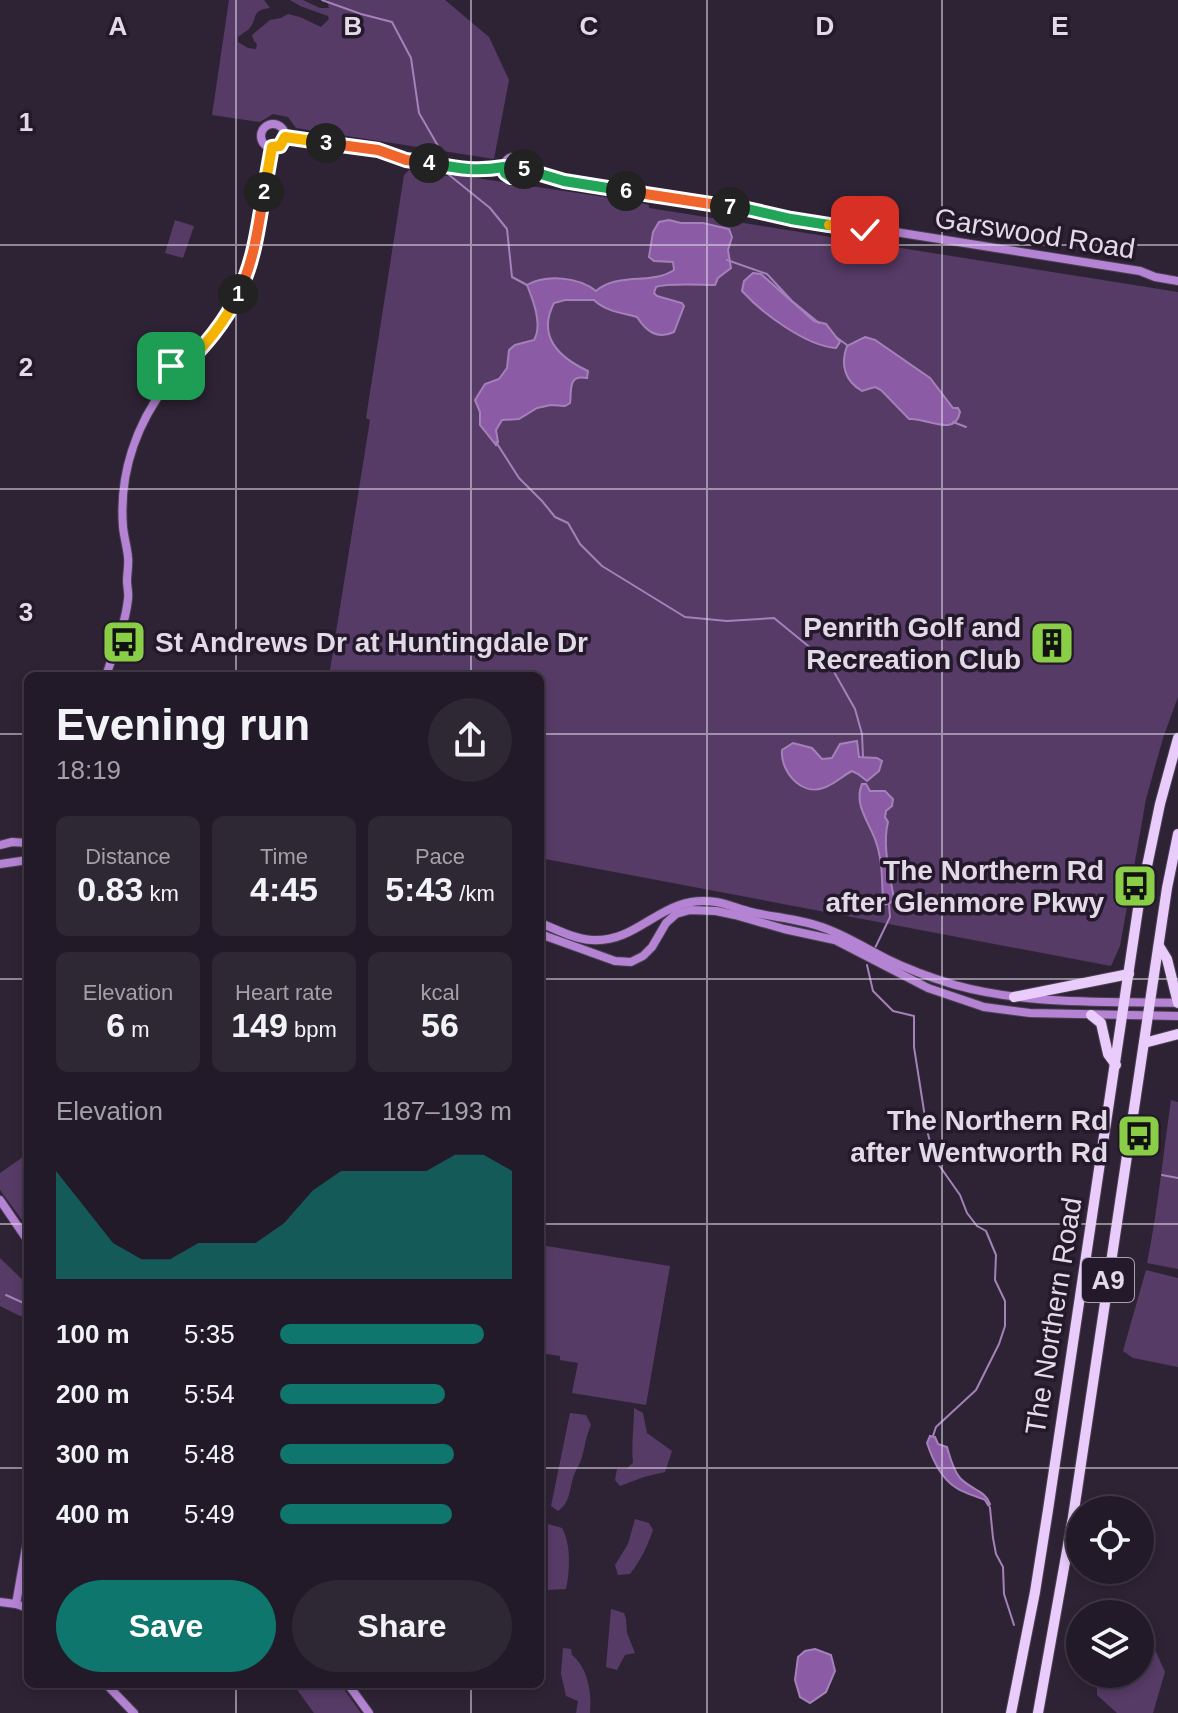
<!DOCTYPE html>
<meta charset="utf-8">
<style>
:root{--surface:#221a28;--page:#2e2734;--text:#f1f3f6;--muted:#a2a1a8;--line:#3f3845;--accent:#0f766e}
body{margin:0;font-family:Helvetica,sans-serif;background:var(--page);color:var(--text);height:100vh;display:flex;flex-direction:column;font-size:30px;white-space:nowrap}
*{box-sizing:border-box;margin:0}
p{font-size:26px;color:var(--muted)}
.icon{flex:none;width:44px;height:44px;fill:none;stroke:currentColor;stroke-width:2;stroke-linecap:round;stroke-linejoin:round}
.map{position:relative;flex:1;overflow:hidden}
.panel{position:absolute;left:24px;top:672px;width:520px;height:1016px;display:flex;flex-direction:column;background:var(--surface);border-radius:12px;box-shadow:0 4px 12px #0003,0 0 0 2px var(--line)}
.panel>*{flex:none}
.tools{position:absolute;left:1066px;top:1496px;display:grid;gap:16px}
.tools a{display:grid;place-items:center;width:88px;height:88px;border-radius:50%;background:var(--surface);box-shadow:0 4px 12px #0003,0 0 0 2px var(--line);font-size:40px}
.pin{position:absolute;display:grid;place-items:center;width:68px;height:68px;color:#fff;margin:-34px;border-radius:16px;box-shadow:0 4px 12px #0006}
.km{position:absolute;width:40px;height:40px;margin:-20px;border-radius:50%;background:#222;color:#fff;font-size:22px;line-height:40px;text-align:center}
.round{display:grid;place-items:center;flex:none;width:84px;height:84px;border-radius:42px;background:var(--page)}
.head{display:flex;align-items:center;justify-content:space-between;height:136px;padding:0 32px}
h1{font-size:44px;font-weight:700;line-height:60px}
.metrics{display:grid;grid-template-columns:repeat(3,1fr);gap:12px;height:136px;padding:8px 32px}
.metrics div{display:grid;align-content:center;border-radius:12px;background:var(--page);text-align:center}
.metrics b{font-size:34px;font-weight:700}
.metrics small{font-size:22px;font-weight:400}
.metrics p{font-size:22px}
.chart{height:224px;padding:16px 32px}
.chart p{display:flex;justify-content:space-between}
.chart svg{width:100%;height:144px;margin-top:8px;fill:var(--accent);opacity:.7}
.cta{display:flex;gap:16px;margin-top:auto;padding:16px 32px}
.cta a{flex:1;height:92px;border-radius:48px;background:var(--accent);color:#fff;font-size:32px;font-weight:700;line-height:92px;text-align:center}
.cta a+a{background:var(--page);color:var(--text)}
ul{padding:0 32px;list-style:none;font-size:26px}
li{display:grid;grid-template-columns:128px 96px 1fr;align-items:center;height:60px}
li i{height:20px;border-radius:10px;background:var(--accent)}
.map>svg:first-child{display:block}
</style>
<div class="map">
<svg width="1178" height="1713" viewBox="0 0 1178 1713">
<rect width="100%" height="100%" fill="#2e2335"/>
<g fill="#563b66">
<path d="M229 0H264L270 8C251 10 258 18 249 29 248 30 239 36 238 37V42L248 48 256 49 257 44 254 41 252 35 270 20 281 18 288 14 300 17 321 27 329 19 328 16 300 6 290 0H303L320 8H329L327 0H445L489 37 509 80 494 159 296 128 288 117 273 114 260 122 212 115Z"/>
<polygon points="418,167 427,169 430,173 453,177 455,175 632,201 649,205 649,208 1178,292 1178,697 1163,738 1146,799 1120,946 1111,966 540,858 540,676 329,676 370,420 366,418 404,175 409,170"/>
<polygon points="175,220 194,226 183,258 165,253"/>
<path d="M1171 1100 1178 1102V1269L1147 1263C1158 1209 1163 1155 1171 1100Z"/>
<polygon points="23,1157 28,1158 28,1228 0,1190 0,1173"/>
<polygon points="540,1245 670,1266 646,1405 572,1393 578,1363 560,1360 560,1356 540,1353"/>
<polygon points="0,1258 28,1285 28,1318 20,1316 0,1306"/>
<polygon points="1146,1270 1178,1278 1178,1367 1133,1358 1123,1351"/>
<path d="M634 1408 643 1413 647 1433 672 1451 665 1472 644 1477 620 1486 615 1480 617 1469H626L633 1463C631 1444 634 1427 634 1408Z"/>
<path d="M570 1413 586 1415 591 1425C586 1436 585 1446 582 1457 580 1464 576 1469 574 1475 569 1489 571 1502 558 1511L551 1506Z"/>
<path d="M635 1519 649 1523 653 1530C647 1547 641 1560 630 1574L618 1575 615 1565 628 1544Z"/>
<path d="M548 1524 562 1528C571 1544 570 1570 566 1589L548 1590Z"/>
<polygon points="611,1609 624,1613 626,1619 627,1633 635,1653 625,1655 617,1670 606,1667"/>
<polygon points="1140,1628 1153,1645 1165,1672 1153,1713 1117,1713 1097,1695 1097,1674 1140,1674"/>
<path d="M563 1648 571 1649 572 1655C588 1668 592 1693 590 1713H576L578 1701 566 1696 561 1674Z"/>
<polygon points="293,1684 340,1684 361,1713 314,1713"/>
</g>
<g fill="#8b5ba6" stroke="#a581ba" stroke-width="2">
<path d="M669 220 681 223H703L729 229 732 237 728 250 731 268 718 278 715 285C700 285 667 283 656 287L654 293 657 296 682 303 684 306 674 332C657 340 646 331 637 317 622 313 605 311 594 300H565L554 303C537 336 558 357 588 371L587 378C567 374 572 391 570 403L565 406 551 405 537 408 519 419 502 420 496 430 498 442 496 445 480 425V412L475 400 485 384 499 379 507 368 509 350 515 345 534 340C543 325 533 300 527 285 546 274 579 277 596 291 617 272 652 285 674 270L673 262 654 261 649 257 653 232 659 222Z"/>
<path d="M753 273 761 274 814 321 826 324 840 342 836 348C806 346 762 313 742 291L744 281Z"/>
<path d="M865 337 875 340 930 378 953 408H958L960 412C955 438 926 417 909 419L881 390 875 387 862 391C845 381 840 365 847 346Z"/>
<path d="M857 741 859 757 877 758 882 761 879 771 867 781 858 774 852 771C842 776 834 785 823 788 801 796 780 771 782 750L793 743 812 748 822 759 832 758 840 744Z"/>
<path d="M862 784H866L870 791H885L893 799 892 806 886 811 885 817 888 822C882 846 890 874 894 899L890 903 883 905C882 885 883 862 876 842 870 823 853 805 862 784Z"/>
<path d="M930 1436 935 1437 938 1444 947 1447C950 1457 953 1470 960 1478 970 1489 985 1490 990 1504L988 1505 985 1500C976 1496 963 1493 955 1487 941 1478 932 1458 927 1443Z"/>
<polygon points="815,1649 831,1655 835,1671 826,1692 810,1703 800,1697 795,1680 798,1657 805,1651"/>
</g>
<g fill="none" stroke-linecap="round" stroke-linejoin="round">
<g stroke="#a581ba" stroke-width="2">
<polyline points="322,0 361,14 392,22 411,58 419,113 449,165"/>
<polyline points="448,171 448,174 490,208 507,229 512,277 527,285"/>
<polyline points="727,260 767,274 792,301 819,323"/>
<polyline points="836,337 847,345"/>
<polyline points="953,422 966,427"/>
<polyline points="496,442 519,478 542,501 555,517 568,523 580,544 602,566 685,617 727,621 774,618 829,663 855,709 862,734 863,757"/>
<polyline points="875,948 890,917 889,904"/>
<polyline points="867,965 873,991 893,1011 914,1016 914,1047 927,1130 934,1158 960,1195 967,1213 977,1226 986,1231 996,1255 995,1280 1005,1301 1005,1326 999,1344 976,1390 936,1427 933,1436"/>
<polyline points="1162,1175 1178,1178"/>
<polyline points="6,1295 28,1305"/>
<polyline points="988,1502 990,1508 993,1538 996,1554 1003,1567 1004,1594 1014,1625"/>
</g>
<g stroke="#4b4051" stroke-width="10">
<g id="secondary">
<circle cx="273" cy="136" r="12"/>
<polyline points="285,137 378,150 406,160 468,170 482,171 504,167"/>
<circle cx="514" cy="167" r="10"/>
<polyline points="524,168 564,181 730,206"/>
<circle cx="737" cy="206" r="7"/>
<path d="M743 208C791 219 840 229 889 231L1140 271 1155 277 1178 281"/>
<path d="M183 368C215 334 243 299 254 252 262 218 263 182 272 147"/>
<polyline points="167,384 164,376 168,367 177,365 183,368"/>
<polyline points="167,384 176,387 182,384 186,375 183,368"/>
<path d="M106 676C114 651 125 626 128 599 129 593 127 587 127 581 127 573 129 565 128 557 127 547 124 537 123 527 119 474 136 425 167 384"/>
<polyline points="0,845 12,842 28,843"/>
<polyline points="0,864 28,860"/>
<path d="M540 923C556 929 574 939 592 940 641 943 662 893 716 902 728 904 739 909 751 912 777 918 802 919 827 929 848 937 867 949 887 959 909 970 932 978 955 985 1027 1005 1103 1001 1178 1003"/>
<polyline points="540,934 615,961 631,962 643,956 652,947 666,923 676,914 690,910 716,911 735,915 784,929 835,940 928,988 984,1007 1030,1013 1178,1016"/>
<polyline points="0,1200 28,1241"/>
<polyline points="0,1602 16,1604 28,1608"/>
<polyline points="16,1604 28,1536"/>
<polyline points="106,1684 134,1713"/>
<polyline points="348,1684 369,1713"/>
</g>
</g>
<g stroke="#4b4051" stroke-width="12">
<g id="highway">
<polyline points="1159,946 1167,959 1178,1003"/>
<polyline points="1014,997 1129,974"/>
<polyline points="1091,1015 1101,1023 1108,1054 1116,1065"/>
<polyline points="1144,1043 1178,1034"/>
<polyline points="1011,1713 1035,1592 1048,1510 1138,909 1160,804 1178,738"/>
<polyline points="1038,1713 1073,1517 1167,888 1178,834"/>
</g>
</g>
<use href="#secondary" stroke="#b583d3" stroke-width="8"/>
<use href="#highway" stroke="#e9cbfc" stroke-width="10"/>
</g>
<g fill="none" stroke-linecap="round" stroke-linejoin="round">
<g stroke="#fff" stroke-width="16">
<path id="split-1" d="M171 366 177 365 183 368C204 346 225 323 238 294"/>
</g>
<g stroke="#fff" stroke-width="16">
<path id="split-2" d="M238 294C254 262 258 228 264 192"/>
</g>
<g stroke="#fff" stroke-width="16">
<polyline id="split-3" points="264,192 272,147 280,146 285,137 326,143"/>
</g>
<g stroke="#fff" stroke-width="16">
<polyline id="split-4" points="326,143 378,150 406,160 429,163"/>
</g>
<g stroke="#fff" stroke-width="16">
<path id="split-5" d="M429 163C457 168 475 172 504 167L505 173 511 177 519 176 524 169"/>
</g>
<g stroke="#fff" stroke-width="16">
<polyline id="split-6" points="524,169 564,181 626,191"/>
</g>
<g stroke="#fff" stroke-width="16">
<polyline id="split-7" points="626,191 730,207"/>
</g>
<g stroke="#fff" stroke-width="16">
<polyline id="split-8" points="730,207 731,211 735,213 741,212 743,208 791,219 829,225"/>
</g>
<g stroke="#fff" stroke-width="16">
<polyline id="split-9" points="829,225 865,230"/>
</g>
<use href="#split-1" stroke="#f5b400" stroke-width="10"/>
<use href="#split-2" stroke="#f0652b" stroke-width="10"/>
<use href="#split-3" stroke="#f5b400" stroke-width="10"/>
<use href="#split-4" stroke="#f0652b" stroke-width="10"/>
<use href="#split-5" stroke="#22a559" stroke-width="10"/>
<use href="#split-6" stroke="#22a559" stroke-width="10"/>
<use href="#split-7" stroke="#f0652b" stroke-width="10"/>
<use href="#split-8" stroke="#22a559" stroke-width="10"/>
<use href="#split-9" stroke="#f5b400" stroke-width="10"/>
</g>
<path fill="none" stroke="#e2dae7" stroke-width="2" stroke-opacity="0.55" d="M236 0V676M471 0V676M707 0V1713M942 0V1713M0 245H1178M0 489H1178M0 734H28M540 734H1178M0 979H28M540 979H1178M0 1224H28M540 1224H1178M0 1468H28M540 1468H1178M236 1684V1713M471 1684V1713"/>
<defs>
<g id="bus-square" transform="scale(2.3)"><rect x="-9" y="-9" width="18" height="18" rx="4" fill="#8ace47" stroke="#24192b"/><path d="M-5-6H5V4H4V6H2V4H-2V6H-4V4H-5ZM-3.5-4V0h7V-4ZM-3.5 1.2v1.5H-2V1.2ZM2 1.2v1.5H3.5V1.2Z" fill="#111"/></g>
<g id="building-square" transform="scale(2.3)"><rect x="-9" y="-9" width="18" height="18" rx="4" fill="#8ace47" stroke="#24192b"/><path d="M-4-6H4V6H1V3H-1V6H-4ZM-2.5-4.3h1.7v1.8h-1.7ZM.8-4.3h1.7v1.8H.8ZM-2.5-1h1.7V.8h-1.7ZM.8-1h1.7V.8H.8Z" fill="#111"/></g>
</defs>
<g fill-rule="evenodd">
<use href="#bus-square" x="124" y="642"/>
<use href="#building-square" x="1052" y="643"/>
<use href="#bus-square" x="1135" y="886"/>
<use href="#bus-square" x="1139" y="1136"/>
</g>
<g text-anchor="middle" stroke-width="7" stroke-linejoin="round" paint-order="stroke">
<rect fill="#24192b" stroke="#a9a0af" stroke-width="2" x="1082" y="1258" width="52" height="44" rx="6"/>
<g font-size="26" font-weight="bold" fill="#e2dae7">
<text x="1108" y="1289">A9</text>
</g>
<g font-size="28" fill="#e2dae7" stroke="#24192b">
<text transform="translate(1035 233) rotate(9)" y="10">Garswood Road</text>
<text transform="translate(1053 1316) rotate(-81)" y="10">The Northern Road</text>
</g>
<g font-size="28" font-weight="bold" fill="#e2dae7" stroke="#24192b" text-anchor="end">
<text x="1021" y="637">Penrith Golf and<tspan x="1021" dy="32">Recreation Club</tspan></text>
<text x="155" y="652" text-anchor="start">St Andrews Dr at Huntingdale Dr</text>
<text x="1104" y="880">The Northern Rd<tspan x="1104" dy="32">after Glenmore Pkwy</tspan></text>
<text x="1108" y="1130">The Northern Rd<tspan x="1108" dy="32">after Wentworth Rd</tspan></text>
</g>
</g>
<g font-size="26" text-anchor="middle" font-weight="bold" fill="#e2dae7" stroke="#24192b" stroke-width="7" stroke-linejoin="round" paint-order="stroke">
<text x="118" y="35">A</text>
<text x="353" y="35">B</text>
<text x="589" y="35">C</text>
<text x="825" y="35">D</text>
<text x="1060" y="35">E</text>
<text x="26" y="131">1</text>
<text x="26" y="376">2</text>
<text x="26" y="621">3</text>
</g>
</svg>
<div class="tools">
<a><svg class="icon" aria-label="locate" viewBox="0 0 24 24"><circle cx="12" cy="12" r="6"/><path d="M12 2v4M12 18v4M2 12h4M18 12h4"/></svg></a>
<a><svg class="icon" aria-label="layers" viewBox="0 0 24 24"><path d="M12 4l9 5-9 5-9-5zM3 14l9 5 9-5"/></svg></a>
</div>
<div class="pin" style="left:171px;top:366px;background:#1e9e55"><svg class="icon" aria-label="arrive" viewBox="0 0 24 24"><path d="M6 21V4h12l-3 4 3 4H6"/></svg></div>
<div class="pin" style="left:865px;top:230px;background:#d93025"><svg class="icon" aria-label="check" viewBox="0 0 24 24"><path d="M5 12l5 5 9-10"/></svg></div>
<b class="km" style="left:238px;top:294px">1</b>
<b class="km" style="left:264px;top:192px">2</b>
<b class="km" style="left:326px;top:143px">3</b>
<b class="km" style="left:429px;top:163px">4</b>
<b class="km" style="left:524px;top:169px">5</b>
<b class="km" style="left:626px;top:191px">6</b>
<b class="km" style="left:730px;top:207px">7</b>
<section class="panel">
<div class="head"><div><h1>Evening run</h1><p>18:19</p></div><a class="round"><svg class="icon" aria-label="share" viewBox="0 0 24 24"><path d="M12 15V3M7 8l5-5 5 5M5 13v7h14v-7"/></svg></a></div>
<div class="metrics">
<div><p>Distance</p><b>0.83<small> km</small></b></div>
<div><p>Time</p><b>4:45</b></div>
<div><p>Pace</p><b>5:43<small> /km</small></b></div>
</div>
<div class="metrics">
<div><p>Elevation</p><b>6<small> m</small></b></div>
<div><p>Heart rate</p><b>149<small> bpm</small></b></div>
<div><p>kcal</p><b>56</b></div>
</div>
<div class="chart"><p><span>Elevation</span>187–193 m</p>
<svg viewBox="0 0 160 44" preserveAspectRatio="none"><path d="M0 44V11L10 22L20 33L30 38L40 38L50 33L60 33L70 33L80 27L90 17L100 11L110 11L120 11L130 11L140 6L150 6L160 11V44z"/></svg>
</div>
<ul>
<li><b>100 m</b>5:35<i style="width:88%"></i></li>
<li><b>200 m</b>5:54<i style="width:71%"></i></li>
<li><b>300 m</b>5:48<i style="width:75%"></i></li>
<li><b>400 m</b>5:49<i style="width:74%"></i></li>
</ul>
<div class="cta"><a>Save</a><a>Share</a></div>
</section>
</div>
